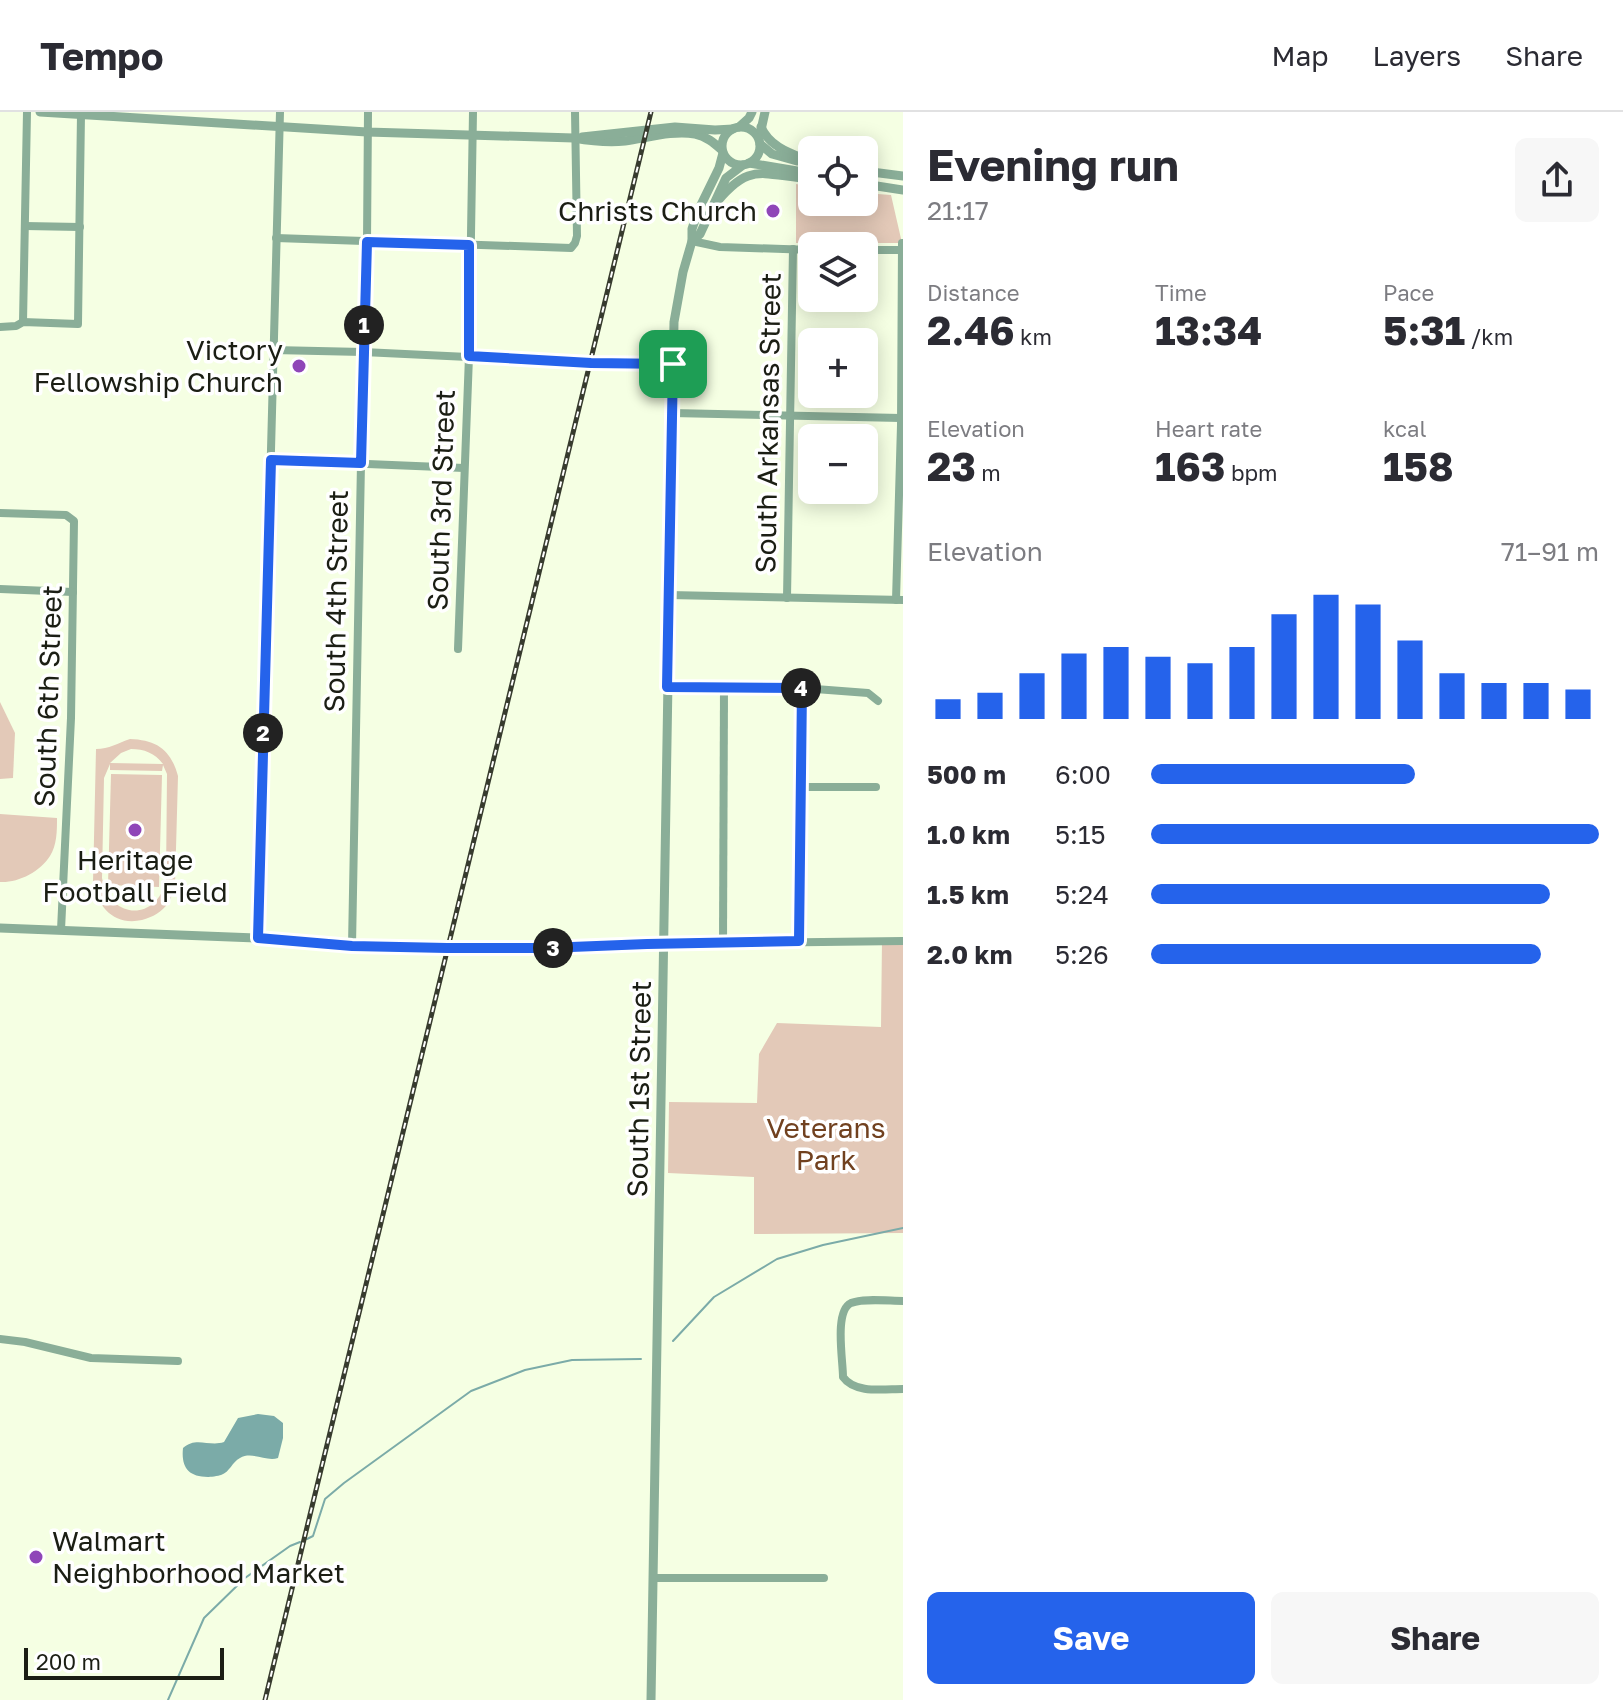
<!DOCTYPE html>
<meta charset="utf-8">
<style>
:root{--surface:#fff;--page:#f7f7f7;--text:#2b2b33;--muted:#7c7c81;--line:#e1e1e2;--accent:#2563eb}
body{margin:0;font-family:"Golos Text",sans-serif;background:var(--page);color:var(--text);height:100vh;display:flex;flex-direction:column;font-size:30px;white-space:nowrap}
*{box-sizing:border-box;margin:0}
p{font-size:26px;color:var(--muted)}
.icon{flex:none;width:44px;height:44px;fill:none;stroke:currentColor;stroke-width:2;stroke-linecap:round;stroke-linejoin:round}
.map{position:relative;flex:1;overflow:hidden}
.sheet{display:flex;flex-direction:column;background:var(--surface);width:720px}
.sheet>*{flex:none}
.tools{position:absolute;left:798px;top:24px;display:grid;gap:16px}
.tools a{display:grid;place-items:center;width:80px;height:80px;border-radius:12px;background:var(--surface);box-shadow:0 4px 20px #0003;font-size:40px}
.scale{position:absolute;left:24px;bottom:20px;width:200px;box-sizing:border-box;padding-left:8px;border:4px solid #1b1e14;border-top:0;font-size:22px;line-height:28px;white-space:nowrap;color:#1b1e14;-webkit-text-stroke:6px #fff;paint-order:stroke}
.pin{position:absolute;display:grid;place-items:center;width:68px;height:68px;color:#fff;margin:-34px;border-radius:16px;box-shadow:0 4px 12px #0006}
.km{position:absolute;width:40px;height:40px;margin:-20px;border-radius:50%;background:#222;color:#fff;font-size:22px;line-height:40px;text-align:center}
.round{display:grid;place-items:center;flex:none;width:84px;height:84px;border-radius:12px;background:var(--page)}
.summary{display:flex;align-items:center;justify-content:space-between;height:136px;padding:0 24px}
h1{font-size:44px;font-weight:700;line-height:60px}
.figures{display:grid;grid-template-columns:repeat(3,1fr);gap:12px;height:136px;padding:8px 24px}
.figures div{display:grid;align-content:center}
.figures b{font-size:40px;font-weight:700}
.figures small{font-size:22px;font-weight:400}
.figures p{font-size:22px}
.chart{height:224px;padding:16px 24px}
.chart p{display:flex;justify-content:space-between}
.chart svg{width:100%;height:144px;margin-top:8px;stroke:var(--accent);stroke-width:6}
.button{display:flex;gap:16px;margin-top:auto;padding:16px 24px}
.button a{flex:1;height:92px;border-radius:12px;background:var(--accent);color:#fff;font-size:32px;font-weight:700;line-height:92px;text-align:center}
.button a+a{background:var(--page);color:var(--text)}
ul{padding:0 24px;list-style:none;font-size:26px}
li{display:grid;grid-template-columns:128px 96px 1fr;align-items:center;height:60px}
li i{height:20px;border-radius:10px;background:var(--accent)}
header{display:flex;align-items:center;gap:48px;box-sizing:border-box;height:112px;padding:0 40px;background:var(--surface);border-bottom:2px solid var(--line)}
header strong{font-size:38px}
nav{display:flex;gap:44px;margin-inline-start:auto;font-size:28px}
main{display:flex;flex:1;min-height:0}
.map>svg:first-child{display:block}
</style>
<header>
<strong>Tempo</strong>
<nav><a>Map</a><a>Layers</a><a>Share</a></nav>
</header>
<main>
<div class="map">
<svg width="903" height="1588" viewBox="0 0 903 1588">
<rect width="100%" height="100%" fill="#f5ffe3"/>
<g fill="#e3c9b8" fill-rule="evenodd">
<polygon points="796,72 812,75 812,90 864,90 864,81 891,83 902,131 796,131"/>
<polygon points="0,590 15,621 13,666 0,667"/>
<path d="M130 627C157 628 171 638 178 664L175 773C173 778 172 786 168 791 162 800 153 805 142 808 115 814 98 796 93 771L96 637C109 637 118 631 130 627ZM131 637C144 637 155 641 163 652L110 651 121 641ZM110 652V658L162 659 163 653 167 662 166 768C157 810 110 808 102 766L104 666Z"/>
<polygon points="111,662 162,663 159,775 108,773"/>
<path d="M0 702 57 706C57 719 57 733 50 744 40 760 18 771 0 770Z"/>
<polygon points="882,828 903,829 903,1121 754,1122 754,1065 668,1061 669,990 757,991 759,942 777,911 881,915"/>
</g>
<path fill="#7baba8" d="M258 1302 274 1304 283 1311V1326L278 1346C266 1350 252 1339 240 1346 232 1350 230 1360 221 1363 219 1364 209 1365 208 1365 188 1365 181 1355 183 1336 196 1324 209 1335 224 1330L238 1306Z"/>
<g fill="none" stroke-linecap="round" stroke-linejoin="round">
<g stroke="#7baba8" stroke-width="2">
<polyline points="673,1229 714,1185 777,1147 823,1133 903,1116"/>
<polyline points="307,1427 313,1424 325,1387 344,1371 471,1279 525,1258 572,1248 641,1247"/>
<polyline points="168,1588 204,1506 245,1466 290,1434 300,1430"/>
</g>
<g stroke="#8aae98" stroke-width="8">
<polyline points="25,114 80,115"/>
<polyline points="276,126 571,136 575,131 577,124 575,0"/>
<polyline points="692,129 720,135 812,138"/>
<polyline points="864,138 902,138"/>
<polyline points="23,210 27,0"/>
<polyline points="0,215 16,214 23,210 78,212 81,2"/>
<polyline points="273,238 363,240 591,251 673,252"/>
<polyline points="672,301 901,306"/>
<polyline points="271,348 464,356"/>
<polyline points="0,401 66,403 74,409 71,606 61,818"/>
<polyline points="0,477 73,480"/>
<polyline points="669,483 903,488"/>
<polyline points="787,486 793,137"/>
<polyline points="896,488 901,313 902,131"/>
<polyline points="458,537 469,244 473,0"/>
<polyline points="667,575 802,576 868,581 878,589"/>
<polyline points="802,675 876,675"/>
<polyline points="258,826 280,0"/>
<polyline points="799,829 802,576"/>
<polyline points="663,832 903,829"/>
<polyline points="723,832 724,576"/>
<polyline points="352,834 361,351 367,130 368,0"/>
<path d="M903 1189C889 1189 863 1186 851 1191 834 1199 843 1248 843 1265 855 1282 884 1277 903 1277"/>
<polyline points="0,1227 25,1230 91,1246 178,1249"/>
<polyline points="654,1466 824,1466"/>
</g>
<g stroke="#8aae98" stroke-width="9">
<path d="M40 0 367 20 574 26C591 29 608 31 625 29 647 26 673 18 695 22 706 24 714 31 722 38"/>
<polyline points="739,15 749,6 752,0"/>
<path d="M761 15C770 36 793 42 812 50"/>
<circle cx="741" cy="34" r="19"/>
<polyline points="761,18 765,0"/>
<polyline points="582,25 675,15 715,18 733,17"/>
<polyline points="760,32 772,42 797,49"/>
<polyline points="749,51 797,59"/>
<polyline points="864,59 903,64"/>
<polyline points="864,72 903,78"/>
<path d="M712 96C749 48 760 63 812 67"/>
<polyline points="692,129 700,122 726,66 743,53"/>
<polyline points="0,816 258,826 352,834 447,836 546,836 663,832"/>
<polyline points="651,1588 674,210 683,160 692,129 692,117 698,99 719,56 723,41"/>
</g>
<g stroke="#373b2e" stroke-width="5">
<polyline id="rail" points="265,1588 651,0"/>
</g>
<use href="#rail" stroke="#fff" stroke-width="2" stroke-dasharray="6" stroke-linecap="butt"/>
</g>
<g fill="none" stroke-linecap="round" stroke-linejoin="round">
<g stroke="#fff" stroke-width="16">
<polygon id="route" points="367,130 469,133 469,244 591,251 673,252 667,575 802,576 799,829 647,832 546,836 447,836 352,834 258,826 271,348 361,351"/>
</g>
<use href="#route" stroke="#2563eb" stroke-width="10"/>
</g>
<g fill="#8f46b8" stroke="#fff" stroke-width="3">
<circle cx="773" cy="99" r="8"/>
<circle cx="299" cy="254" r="8"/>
<circle cx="135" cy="718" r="8"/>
<circle cx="36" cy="1445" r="8"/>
</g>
<g text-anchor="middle" stroke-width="7" stroke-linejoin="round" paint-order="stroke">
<g font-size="28" fill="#1b1e14" stroke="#fff" text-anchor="end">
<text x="757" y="109">Christs Church</text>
<text x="283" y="248">Victory<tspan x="283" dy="32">Fellowship Church</tspan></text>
<text x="135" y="758" text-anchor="middle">Heritage<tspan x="135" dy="32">Football Field</tspan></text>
<text x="52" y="1439" text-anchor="start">Walmart<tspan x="52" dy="32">Neighborhood Market</tspan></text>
</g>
<g font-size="28" fill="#1b1e14" stroke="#fff">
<text transform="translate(768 311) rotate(-89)" y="10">South Arkansas Street</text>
<text transform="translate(441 388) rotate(-88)" y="10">South 3rd Street</text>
<text transform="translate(336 489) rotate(-89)" y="10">South 4th Street</text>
<text transform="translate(48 584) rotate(-88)" y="10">South 6th Street</text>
<text transform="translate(639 977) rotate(-89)" y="10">South 1st Street</text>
</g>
<g font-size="28" fill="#71411f" stroke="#fff">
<text x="826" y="1026">Veterans<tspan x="826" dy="32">Park</tspan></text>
</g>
</g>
</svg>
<div class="tools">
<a><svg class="icon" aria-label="locate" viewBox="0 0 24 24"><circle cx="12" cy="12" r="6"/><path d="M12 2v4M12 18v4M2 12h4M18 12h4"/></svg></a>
<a><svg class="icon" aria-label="layers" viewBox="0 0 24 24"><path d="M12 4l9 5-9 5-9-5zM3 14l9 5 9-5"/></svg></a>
<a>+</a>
<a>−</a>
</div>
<div class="scale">200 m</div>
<div class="pin" style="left:673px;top:252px;background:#1e9e55"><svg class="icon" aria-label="arrive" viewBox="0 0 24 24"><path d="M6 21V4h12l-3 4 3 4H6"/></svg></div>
<b class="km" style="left:364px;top:213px">1</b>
<b class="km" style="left:263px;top:621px">2</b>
<b class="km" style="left:553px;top:836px">3</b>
<b class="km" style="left:801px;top:576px">4</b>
</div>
<section class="sheet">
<div class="summary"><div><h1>Evening run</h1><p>21:17</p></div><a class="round"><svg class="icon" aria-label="share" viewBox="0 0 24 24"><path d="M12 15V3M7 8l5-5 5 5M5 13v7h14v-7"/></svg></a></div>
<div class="figures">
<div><p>Distance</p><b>2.46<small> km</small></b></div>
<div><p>Time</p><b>13:34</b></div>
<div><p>Pace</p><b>5:31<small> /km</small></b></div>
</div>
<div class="figures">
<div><p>Elevation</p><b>23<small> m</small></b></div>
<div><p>Heart rate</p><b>163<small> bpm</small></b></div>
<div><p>kcal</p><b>158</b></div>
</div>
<div class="chart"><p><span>Elevation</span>71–91 m</p>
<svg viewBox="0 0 160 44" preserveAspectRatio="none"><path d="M5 44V38M15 44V36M25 44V30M35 44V24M45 44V22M55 44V25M65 44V27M75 44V22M85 44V12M95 44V6M105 44V9M115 44V20M125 44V30M135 44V33M145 44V33M155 44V35"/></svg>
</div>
<ul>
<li><b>500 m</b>6:00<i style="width:59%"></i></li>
<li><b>1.0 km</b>5:15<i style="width:100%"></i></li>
<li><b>1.5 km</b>5:24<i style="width:89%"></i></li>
<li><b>2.0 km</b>5:26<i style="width:87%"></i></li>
</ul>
<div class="button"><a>Save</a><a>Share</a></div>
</section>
</main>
